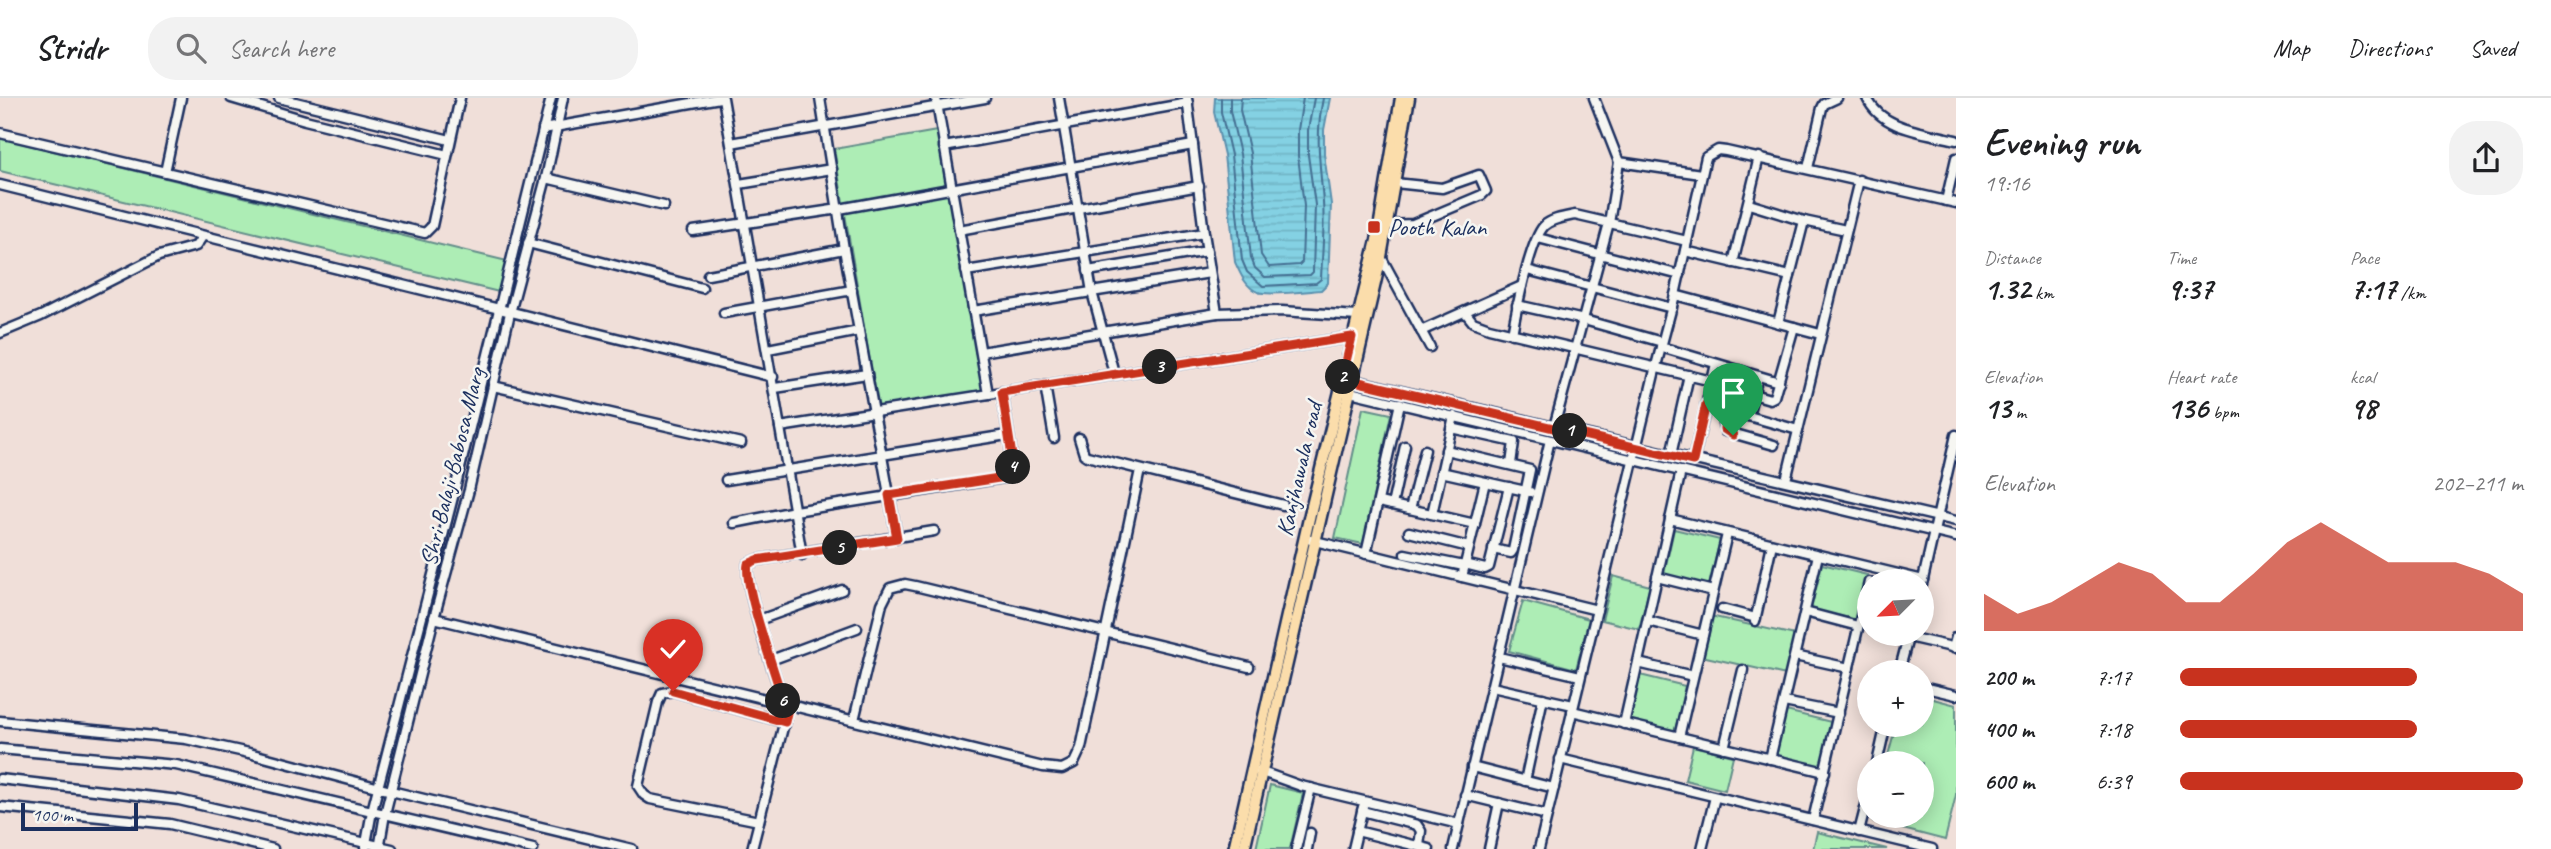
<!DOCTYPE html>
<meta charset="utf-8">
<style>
:root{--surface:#fff;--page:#f2f2f2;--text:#202124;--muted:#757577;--line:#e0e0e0;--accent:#c8321e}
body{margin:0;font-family:Caveat,sans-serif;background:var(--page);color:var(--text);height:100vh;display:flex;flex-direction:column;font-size:26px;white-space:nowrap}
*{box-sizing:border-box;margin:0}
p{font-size:23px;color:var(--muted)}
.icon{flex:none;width:38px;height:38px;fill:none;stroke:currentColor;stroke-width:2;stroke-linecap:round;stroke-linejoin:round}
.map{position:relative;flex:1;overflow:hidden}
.side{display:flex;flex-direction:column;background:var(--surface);width:595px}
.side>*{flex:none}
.needle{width:46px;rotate:246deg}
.fabs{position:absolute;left:1857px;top:471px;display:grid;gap:14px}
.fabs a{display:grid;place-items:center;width:77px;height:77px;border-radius:50%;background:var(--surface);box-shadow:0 4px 18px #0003;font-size:35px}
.scale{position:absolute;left:21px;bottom:18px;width:117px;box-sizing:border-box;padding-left:7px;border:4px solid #1b2f5e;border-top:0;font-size:19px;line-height:24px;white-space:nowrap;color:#1b2f5e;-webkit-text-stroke:5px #f6f6f2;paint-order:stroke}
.pin{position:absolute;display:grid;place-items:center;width:60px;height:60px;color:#fff;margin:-72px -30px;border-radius:50% 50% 50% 0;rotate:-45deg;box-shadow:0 0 7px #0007}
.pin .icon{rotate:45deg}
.km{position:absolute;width:35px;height:35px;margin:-18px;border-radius:50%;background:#222;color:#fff;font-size:19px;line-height:35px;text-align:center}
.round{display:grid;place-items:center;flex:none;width:74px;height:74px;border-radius:28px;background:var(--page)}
.headline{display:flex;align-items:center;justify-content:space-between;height:119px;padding:0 28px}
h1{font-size:38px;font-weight:700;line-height:52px}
.metrics{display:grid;grid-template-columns:repeat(3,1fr);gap:10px;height:119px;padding:7px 28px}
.metrics div{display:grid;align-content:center}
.metrics b{font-size:30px;font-weight:700}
.metrics small{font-size:19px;font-weight:400}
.metrics p{font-size:19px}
.chart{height:196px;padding:14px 28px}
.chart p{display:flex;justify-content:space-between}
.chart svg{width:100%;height:126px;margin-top:7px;fill:var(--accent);opacity:.7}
ul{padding:0 28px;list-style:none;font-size:23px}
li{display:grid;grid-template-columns:112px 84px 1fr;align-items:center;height:52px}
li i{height:18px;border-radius:9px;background:var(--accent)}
header{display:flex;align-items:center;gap:42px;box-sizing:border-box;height:98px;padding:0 35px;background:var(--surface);border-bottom:2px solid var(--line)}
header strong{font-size:33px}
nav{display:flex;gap:38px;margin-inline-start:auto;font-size:24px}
.search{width:490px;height:63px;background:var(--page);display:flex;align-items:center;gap:18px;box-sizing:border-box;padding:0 24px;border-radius:28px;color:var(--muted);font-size:26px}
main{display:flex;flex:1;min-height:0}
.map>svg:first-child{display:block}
</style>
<header>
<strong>Stridr</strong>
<div class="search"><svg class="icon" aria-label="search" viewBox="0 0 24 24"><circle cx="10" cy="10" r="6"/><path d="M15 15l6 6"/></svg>Search here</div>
<nav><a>Map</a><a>Directions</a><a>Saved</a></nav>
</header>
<main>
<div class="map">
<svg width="1956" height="751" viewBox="0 0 1956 751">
<defs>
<pattern id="water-rules" width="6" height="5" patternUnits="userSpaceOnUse" patternTransform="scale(1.75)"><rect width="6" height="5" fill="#84d1e3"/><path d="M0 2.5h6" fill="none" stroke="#71b4c5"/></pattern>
</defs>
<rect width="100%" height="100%" fill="#f0dfd9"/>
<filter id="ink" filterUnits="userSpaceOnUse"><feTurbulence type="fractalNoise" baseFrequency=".0143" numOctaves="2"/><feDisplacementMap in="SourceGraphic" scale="14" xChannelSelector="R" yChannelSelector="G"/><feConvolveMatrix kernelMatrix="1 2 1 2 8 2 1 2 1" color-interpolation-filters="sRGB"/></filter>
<g filter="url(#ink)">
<g fill="#adedb5" stroke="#648e8a" stroke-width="2">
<polygon points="937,33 984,293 878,311 834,51"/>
<polygon points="0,40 507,163 499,194 0,73"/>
<polygon points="1363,310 1391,316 1363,446 1335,440"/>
<polygon points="1674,431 1720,442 1709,487 1664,476"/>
<polygon points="1822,466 1867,477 1856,522 1811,511"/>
<polygon points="1613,478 1650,488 1639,531 1602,522"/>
<polygon points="1523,503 1589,521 1576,571 1509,553"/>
<polygon points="1706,517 1795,537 1786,577 1697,557"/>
<polygon points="1640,577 1685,588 1675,633 1630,622"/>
<polygon points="1922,598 1956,607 1956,697 1945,742 1872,723 1873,718 1922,718 1922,665 1886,665 1896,627 1922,626"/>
<polygon points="1786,613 1831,624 1821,669 1776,658"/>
<polygon points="1693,648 1733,658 1725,692 1685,682"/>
<polygon points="1270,687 1303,695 1290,751 1256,751"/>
<polygon points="1817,734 1887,751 1813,751"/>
</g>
<path fill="url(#water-rules)" stroke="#5a90ae" stroke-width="2" d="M1215 0H1330L1324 32V56L1331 106 1328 185 1321 192C1308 193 1268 198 1258 194 1246 190 1240 175 1235 164L1224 57 1214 14Z"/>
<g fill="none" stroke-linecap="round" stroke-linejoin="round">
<g stroke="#457093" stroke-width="2">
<path d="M1221 0V14L1231 57 1242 162 1247 174 1263 188 1316 185 1321 181C1322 156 1325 129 1323 104 1320 65 1315 40 1323 0"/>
<polyline points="1230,0 1230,13 1240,56 1251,160 1255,170 1265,179 1310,177 1313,174 1315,107 1308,57 1308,32 1314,0"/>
<polyline points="1241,0 1240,12 1250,55 1261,157 1269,169 1299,167 1302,164 1304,108 1298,58 1298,32 1303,0"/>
</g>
<g stroke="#1b2f5e" stroke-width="13">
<g id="minor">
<polyline points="231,0 305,22 447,57"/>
<polyline points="279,0 450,42"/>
<polyline points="723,0 802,457"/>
<polyline points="820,0 844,151 897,440"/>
<polyline points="936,0 988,296"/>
<polyline points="1059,0 1092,194 1114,275"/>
<polyline points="1187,0 1204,135 1217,215"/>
<path d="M1867 0C1882 32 1925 34 1956 42"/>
<polyline points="543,31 720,0"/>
<polyline points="0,35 425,135 432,128 460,0"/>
<polyline points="731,45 985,0"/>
<polyline points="944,49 1188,5"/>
<polyline points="1619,64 1701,76"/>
<polyline points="1808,70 1822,10 1824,6 1837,0"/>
<polyline points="165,74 181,0"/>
<polyline points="546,80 664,108"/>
<polyline points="739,86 832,71"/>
<polyline points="0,87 773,279"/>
<polyline points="1946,103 1956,60"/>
<polyline points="1749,106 1804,123 1846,132"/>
<polyline points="1387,127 1413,126 1482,97 1486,93 1479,77 1442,90 1395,85"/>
<polyline points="959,132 1199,88"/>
<polyline points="693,133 839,111 1193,47"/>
<polyline points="1538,140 1680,177"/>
<polyline points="528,145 702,190"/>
<polyline points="1685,153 1790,178"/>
<polyline points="1381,159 1430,249"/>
<polyline points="1733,165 1759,59"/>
<polyline points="1527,172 1672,210"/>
<polyline points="966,173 1204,135"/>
<polyline points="1088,173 1207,153"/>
<polyline points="708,177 844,151"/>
<polyline points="1675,197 1820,236"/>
<polyline points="1517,207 1584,222 1662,244"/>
<polyline points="973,213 1210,175"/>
<polyline points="1465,214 1473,224 1489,230 1712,283"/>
<polyline points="724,215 852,192"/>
<polyline points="1778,225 1804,123"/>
<polyline points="1421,233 1522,188"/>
<polyline points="0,235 41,218 159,158 196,148 202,139"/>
<path d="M1512 236C1516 214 1530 143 1544 128 1551 121 1565 119 1575 117L1687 143"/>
<polyline points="1661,249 1779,284"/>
<polyline points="768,251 859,233"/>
<polyline points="981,254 1217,215 1282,213 1358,218"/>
<polyline points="1349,281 1956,423"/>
<polyline points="1045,287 1054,340"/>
<polyline points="493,288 741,345"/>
<polyline points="775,290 867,276"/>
<polyline points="1346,293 1956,439"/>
<polyline points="1753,296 1770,301 1774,299 1794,229"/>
<polyline points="1706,306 1798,332"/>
<polyline points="1726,312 1723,326 1725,333 1774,347"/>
<polyline points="1748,318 1758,278"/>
<polyline points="780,329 1352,239"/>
<polyline points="1554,329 1609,125 1619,64 1594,0"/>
<polyline points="1451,330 1514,344 1511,366"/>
<polyline points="1079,340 1084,356 1087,358 1283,407"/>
<polyline points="1446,352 1530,372 1513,452 1511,455 1493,451"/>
<polyline points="1671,357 1689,277"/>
<polyline points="1693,363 1716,266"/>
<polyline points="1441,374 1530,394"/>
<polyline points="726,382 1007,337"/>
<polyline points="1786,382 1859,82"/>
<polyline points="1379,404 1475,426"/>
<polyline points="1392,407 1405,348"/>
<polyline points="1410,411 1425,352"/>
<polyline points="1432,416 1454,318"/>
<polyline points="1670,421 1923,482"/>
<polyline points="734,425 795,413 1009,379 1013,376 1014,371 1002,294"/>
<polyline points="1409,434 1469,449"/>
<polyline points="1311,442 1597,512"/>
<polyline points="1366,456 1400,305"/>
<polyline points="1405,456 1464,468"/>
<polyline points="1465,466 1485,471 1489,469 1509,389"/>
<polyline points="1462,479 1485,384"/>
<polyline points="1657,479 1713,493"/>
<polyline points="1922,486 1956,337"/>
<polyline points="1722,511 1756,520"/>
<polyline points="1805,514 1858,528"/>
<polyline points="434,520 1043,669 1062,671 1074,665 1081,650 1140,372"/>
<polyline points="759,522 842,492"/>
<polyline points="1648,523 1703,537"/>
<polyline points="1755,523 1772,446"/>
<polyline points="1908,539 1956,550"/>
<polyline points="1953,550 1956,539"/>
<polyline points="1795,558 1849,570"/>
<polyline points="1499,559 1580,578"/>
<polyline points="771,562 857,530"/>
<polyline points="1638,565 1693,578"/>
<polyline points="1899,574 1909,536"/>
<polyline points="1492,589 1573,607"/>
<polyline points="1922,589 1956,597"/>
<polyline points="1784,604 1839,615"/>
<path d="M784 605C776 580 743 487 748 466L757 462 934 433"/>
<polyline points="1572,613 1825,674"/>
<polyline points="854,622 882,506 890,490 905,486 915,488 1249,569"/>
<polyline points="0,623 186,641 249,655 391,693 632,751"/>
<polyline points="1624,626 1681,373"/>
<polyline points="1679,639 1727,436"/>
<polyline points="1724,650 1743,572"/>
<polyline points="0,651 176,667 533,751"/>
<polyline points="1560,661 1932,751"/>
<polyline points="1770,661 1818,457"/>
<polyline points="1877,665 1886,626"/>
<polyline points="1472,669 1554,690"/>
<polyline points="1259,673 1301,688 1459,726"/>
<polyline points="0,681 179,702 392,751"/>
<polyline points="1525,683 1543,600"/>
<polyline points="1465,697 1547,717"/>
<polyline points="0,709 170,726 273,751"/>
<polyline points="1362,713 1417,727 1421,733 1419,748"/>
<polyline points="1813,722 1869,484"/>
<polyline points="759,723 650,701 644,697 638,688 658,604 662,595 673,593 784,624"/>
<polyline points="1357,733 1429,751"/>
<polyline points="1859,734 1869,695"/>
<polyline points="365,751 372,713 453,399 551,0"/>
<polyline points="379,751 385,716 434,520 469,392 510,215 546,80 563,0"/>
<polyline points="752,751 789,606"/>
<polyline points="1296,751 1311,690"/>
<polyline points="1307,751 1310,735"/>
<polyline points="1353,751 1363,709"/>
<polyline points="1453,751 1550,342"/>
<polyline points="1489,751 1499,705"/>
<polyline points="1539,751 1656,268 1675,197 1706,59 1718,52 1726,53 1956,105"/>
<polyline points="1702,751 1715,699"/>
</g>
</g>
<g stroke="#1b2f5e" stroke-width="15">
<g id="major">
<polyline points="1234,751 1310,416 1377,142 1401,0"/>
<polyline points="1244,751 1381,159 1409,0"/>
</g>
</g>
<use href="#minor" stroke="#f6f6f2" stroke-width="8"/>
<use href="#major" stroke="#fbddab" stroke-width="10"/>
</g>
</g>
<g fill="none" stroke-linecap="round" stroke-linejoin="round" filter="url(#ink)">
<g stroke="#fff" stroke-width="14">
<path id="route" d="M673 593 785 624 789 606H784C777 580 743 487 748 466L757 462 897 440 889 397 1012 378 1014 371 1002 294 1352 239 1342 280 1693 363 1706 306 1726 312 1724 331 1733 337"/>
</g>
<use href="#route" stroke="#c8321e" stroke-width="9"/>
</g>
<rect fill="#c8321e" stroke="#f6f6f2" stroke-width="2.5" x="1367" y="122" width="14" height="14" rx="3.5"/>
<g text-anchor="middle" stroke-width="5" stroke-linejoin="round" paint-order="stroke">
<g font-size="24" fill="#1b2f5e" stroke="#f6f6f2" text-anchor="start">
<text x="1388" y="137">Pooth Kalan</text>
</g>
<g font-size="24" fill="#1b2f5e" stroke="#f6f6f2">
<text transform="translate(452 369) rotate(-76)" y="8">Shri Balaji Babosa Marg</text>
<text transform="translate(1299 371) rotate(-77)" y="8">Kanjhawala road</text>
</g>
</g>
</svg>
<div class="fabs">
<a><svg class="needle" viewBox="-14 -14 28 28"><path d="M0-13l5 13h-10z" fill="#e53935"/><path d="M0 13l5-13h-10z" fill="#757577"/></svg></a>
<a>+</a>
<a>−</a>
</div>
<div class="scale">100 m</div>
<div class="pin" style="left:1733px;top:337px;background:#1e9e55"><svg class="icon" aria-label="arrive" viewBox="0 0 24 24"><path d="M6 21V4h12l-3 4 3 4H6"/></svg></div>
<div class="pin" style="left:673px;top:593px;background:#d93025"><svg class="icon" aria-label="check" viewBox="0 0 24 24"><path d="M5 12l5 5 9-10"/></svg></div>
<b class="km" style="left:1570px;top:333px">1</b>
<b class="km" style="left:1343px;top:279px">2</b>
<b class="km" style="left:1160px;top:269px">3</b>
<b class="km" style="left:1013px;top:369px">4</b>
<b class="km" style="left:840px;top:450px">5</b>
<b class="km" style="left:783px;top:603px">6</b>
</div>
<section class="side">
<div class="headline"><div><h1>Evening run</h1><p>19:16</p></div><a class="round"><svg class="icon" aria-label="share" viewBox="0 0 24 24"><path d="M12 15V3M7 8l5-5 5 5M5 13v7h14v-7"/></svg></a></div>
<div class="metrics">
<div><p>Distance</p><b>1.32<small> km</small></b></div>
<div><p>Time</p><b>9:37</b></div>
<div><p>Pace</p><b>7:17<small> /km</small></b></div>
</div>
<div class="metrics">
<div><p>Elevation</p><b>13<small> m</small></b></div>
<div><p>Heart rate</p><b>136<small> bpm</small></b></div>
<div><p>kcal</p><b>98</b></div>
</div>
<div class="chart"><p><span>Elevation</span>202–211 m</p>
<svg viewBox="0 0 160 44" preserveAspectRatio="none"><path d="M0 44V31L10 38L20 34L30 27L40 20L50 24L60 34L70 34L80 24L90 13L100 6L110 13L120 20L130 20L140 20L150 24L160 31V44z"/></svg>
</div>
<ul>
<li><b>200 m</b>7:17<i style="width:69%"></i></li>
<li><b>400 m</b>7:18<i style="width:69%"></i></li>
<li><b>600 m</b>6:39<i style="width:100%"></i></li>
</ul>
</section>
</main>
